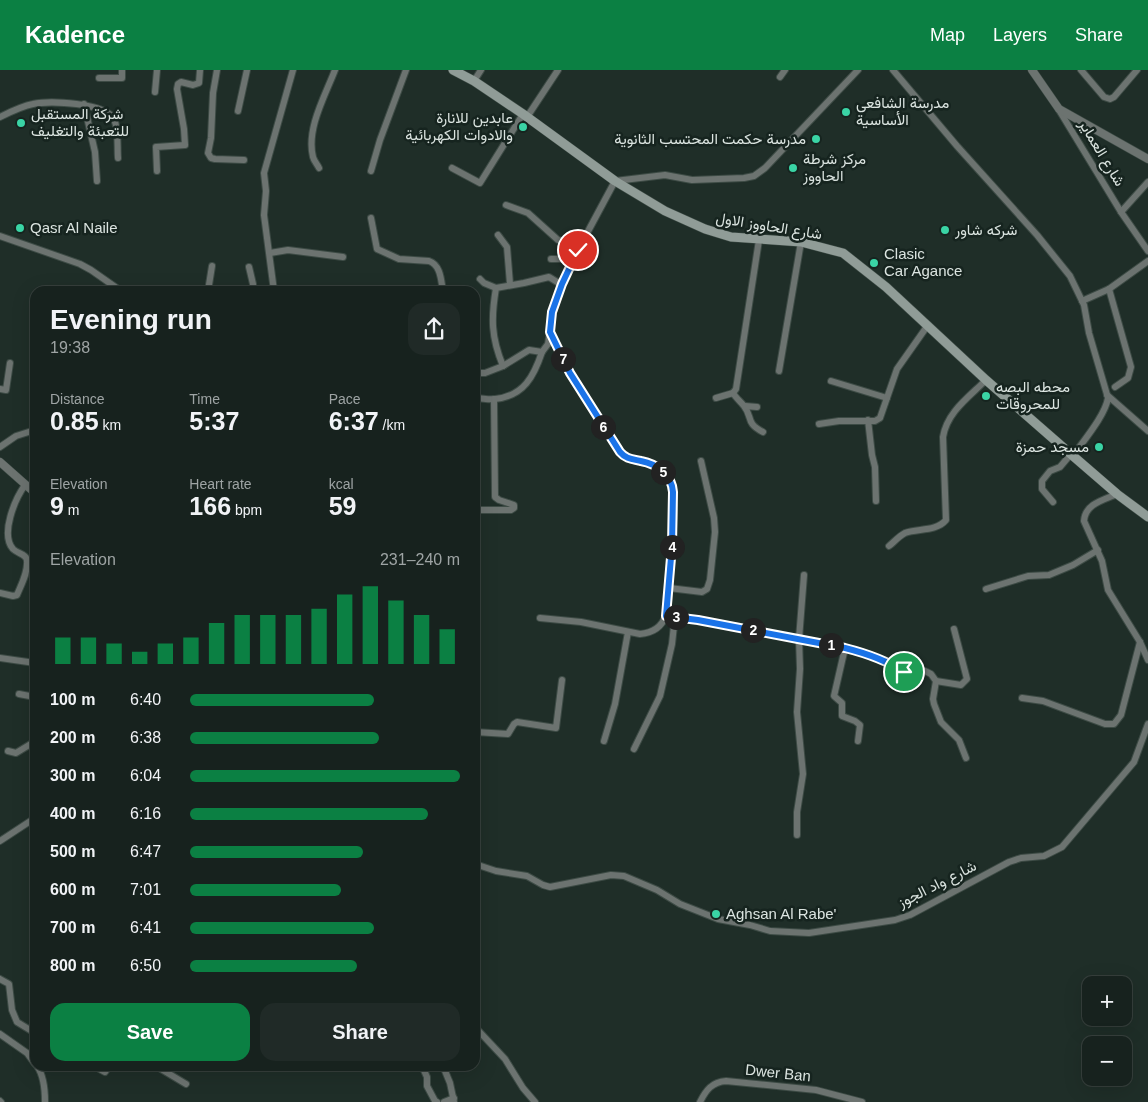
<!DOCTYPE html>
<meta charset="utf-8">
<style>
:root{--surface:#17221e;--page:#202a27;--text:#f1f3f6;--muted:#9ea4a4;--line:#363f3c;--accent:#0b8043}
body{margin:0;font-family:Helvetica,Vazirmatn,sans-serif;background:var(--page);color:var(--text);height:100vh;display:flex;flex-direction:column;font-size:19px;white-space:nowrap}
*{box-sizing:border-box;margin:0}
p{font-size:16px;color:var(--muted)}
.icon{flex:none;width:28px;height:28px;fill:none;stroke:currentColor;stroke-width:2;stroke-linecap:round;stroke-linejoin:round}
.map{position:relative;flex:1;overflow:hidden}
.sheet{position:absolute;left:30px;top:216px;width:450px;height:785px;display:flex;flex-direction:column;background:var(--surface);border-radius:15px;box-shadow:0 5px 20px #0002,0 0 0 1px var(--line)}
.sheet>*{flex:none}
.fabs{position:absolute;left:1082px;top:906px;display:grid;gap:10px}
.fabs a{display:grid;place-items:center;width:50px;height:50px;border-radius:10px;background:var(--surface);box-shadow:0 5px 20px #0002,0 0 0 1px var(--line);font-size:25px}
.pin{position:absolute;display:grid;place-items:center;width:42px;height:42px;color:#fff;margin:-21px;border:2px solid #fff;border-radius:50%;box-shadow:0 1px 5px #0007}
.km{position:absolute;width:25px;height:25px;margin:-12px;border-radius:50%;background:#222;color:#fff;font-size:14px;line-height:25px;text-align:center}
.round{display:grid;place-items:center;flex:none;width:52px;height:52px;border-radius:15px;background:var(--page)}
.headline{display:flex;align-items:center;justify-content:space-between;height:85px;padding:0 20px}
h1{font-size:28px;font-weight:700;line-height:38px}
.metrics{display:grid;grid-template-columns:repeat(3,1fr);gap:8px;height:85px;padding:5px 20px}
.metrics div{display:grid;align-content:center}
.metrics b{font-size:25px;font-weight:700}
.metrics small{font-size:14px;font-weight:400}
.metrics p{font-size:14px}
.chart{height:140px;padding:10px 20px}
.chart p{display:flex;justify-content:space-between}
.chart svg{width:100%;height:90px;margin-top:5px;stroke:var(--accent);stroke-width:6}
.action{display:flex;gap:10px;margin-top:auto;padding:10px 20px}
.action a{flex:1;height:58px;border-radius:15px;background:var(--accent);color:#fff;font-size:20px;font-weight:700;line-height:58px;text-align:center}
.action a+a{background:var(--page);color:var(--text)}
ul{padding:0 20px;list-style:none;font-size:16px}
li{display:grid;grid-template-columns:80px 60px 1fr;align-items:center;height:38px}
li i{height:12px;border-radius:6px;background:var(--accent)}
header{display:flex;align-items:center;gap:30px;box-sizing:border-box;height:70px;padding:0 25px;background:var(--accent);color:#fff}
header strong{font-size:24px}
nav{display:flex;gap:28px;margin-inline-start:auto;font-size:18px}
.map>svg:first-child{display:block}
</style>
<header>
<strong>Kadence</strong>
<nav><a>Map</a><a>Layers</a><a>Share</a></nav>
</header>
<div class="map">
<svg width="1148" height="1032" viewBox="0 0 1148 1032">
<rect width="100%" height="100%" fill="#1f2e28"/>
<g fill="none" stroke-linecap="round" stroke-linejoin="round">
<g stroke="#3d4b45" stroke-width="8">
<g id="minor">
<polyline points="217,0 213,23 211,68 208,83 211,88 215,89 244,90"/>
<path d="M893 0 957 76 1037 165 1070 206 1084 235 1089 263 1108 328C1105 346 1083 371 1073 386"/>
<polyline points="1081,0 1104,27 1110,29 1114,27 1137,0"/>
<polyline points="780,7 785,0"/>
<polyline points="99,8 122,8 122,0"/>
<polyline points="474,11 481,0"/>
<polyline points="155,22 157,0"/>
<polyline points="84,34 95,82 97,111"/>
<polyline points="1059,40 1121,142 1148,181"/>
<polyline points="238,41 247,0"/>
<path d="M0 47C10 42 22 36 33 34 50 30 105 33 114 49 119 60 117 77 118 88"/>
<polyline points="527,47 558,0"/>
<path d="M319 98C317 94 314 91 313 87 306 59 325 26 335 0"/>
<polyline points="452,98 480,113 523,44"/>
<polyline points="157,101 156,77 185,75 184,59 177,19 178,14 181,12 193,15 199,13 200,0"/>
<polyline points="371,101 380,70 406,0"/>
<polyline points="506,135 528,143 558,170 563,171 570,181 578,180"/>
<polyline points="1121,142 1148,112"/>
<path d="M371 148 377 179 399 189 429 191C441 195 441 211 443 221"/>
<polyline points="498,165 507,177 510,214"/>
<polyline points="0,166 80,194 91,200 121,221"/>
<path d="M759 170 736 319 733 323C736 328 741 332 744 336 753 347 745 353 763 362"/>
<polyline points="270,183 288,180 343,187"/>
<polyline points="551,189 562,189 570,181"/>
<polyline points="249,197 253,214 253,221"/>
<polyline points="480,209 484,213 496,218"/>
<polyline points="1109,219 1131,297 1128,308 1115,317"/>
<polyline points="208,221 212,196"/>
<polyline points="274,221 264,145 266,121 264,103 293,0"/>
<polyline points="1082,231 1109,219 1148,191"/>
<path d="M503 296C491 267 491 248 496 218L524 213 549 207 562 215"/>
<polyline points="779,301 801,172"/>
<polyline points="475,303 485,303 503,296 529,280 542,282 548,274 553,242 562,215 578,180 615,111 665,105 692,110 744,108 754,106 765,98 858,0"/>
<polyline points="831,311 887,328"/>
<polyline points="0,319 6,320 10,293"/>
<polyline points="1107,325 1148,361"/>
<path d="M475 328C482 328 489 330 495 329 524 326 534 306 542 282"/>
<polyline points="716,328 733,323"/>
<polyline points="745,336 757,337"/>
<polyline points="868,350 872,385 875,397 876,431"/>
<polyline points="819,354 839,351 875,351 880,348 897,299 928,255"/>
<polyline points="0,377 16,366 35,360"/>
<path d="M1117 424C1103 430 1085 434 1084 451L1102 491 1108 520 1140 572 1148 590"/>
<polyline points="1053,432 1042,419 1042,411 1050,401 1060,397 1071,384"/>
<polyline points="475,440 511,440 514,438 514,435 499,430 495,427 494,329"/>
<path d="M889 476C894 472 899 466 905 463 917 458 936 462 946 450L943 367C947 342 969 327 986 310"/>
<polyline points="669,518 702,522 707,519 710,510 715,462 714,448 701,391"/>
<polyline points="986,519 1028,506 1049,505 1073,495 1098,480"/>
<path d="M0 523 13 526 17 525C21 515 28 503 27 491 27 484 18 484 13 479 0 464 15 429 25 415"/>
<polyline points="666,546 698,550 845,578 861,582 894,595 907,603 925,601 931,604 936,611 933,629 934,634 941,652 959,670 966,688"/>
<path d="M540 548 581 552 640 564C652 563 662 557 666 545 670 532 668 516 669 503 671 484 678 426 671 412 659 387 633 397 620 382L570 303 551 263"/>
<polyline points="845,578 834,626 842,633 842,646 855,651 860,655 858,671"/>
<polyline points="0,588 35,593"/>
<polyline points="936,611 961,615 967,609 954,559"/>
<polyline points="19,624 35,627"/>
<polyline points="1022,628 1043,631 1105,654 1114,654 1121,645 1140,572"/>
<polyline points="475,662 508,664 514,654 517,652 556,658 562,610"/>
<polyline points="35,663 35,686"/>
<polyline points="604,671 615,634 628,562"/>
<polyline points="634,679 660,626 672,574 675,546"/>
<polyline points="8,681 16,683 34,672"/>
<polyline points="797,765 797,742 803,704 797,642 800,599 799,569 804,505"/>
<polyline points="0,771 35,748"/>
<polyline points="475,794 496,801 527,806 543,815 550,817 611,805 624,806 657,820 680,834 718,849 750,855 770,861 809,863 895,850 910,845 1009,792 1021,788 1044,786 1062,777 1134,692 1148,654"/>
<polyline points="0,909 9,914 12,940 17,952 35,963"/>
<polyline points="475,957 505,989 523,1018 535,1032"/>
<polyline points="0,964 27,983 35,994"/>
<path d="M37 996C44 1006 45 1020 45 1032"/>
<polyline points="94,996 105,1002 109,996"/>
<polyline points="156,996 186,1014"/>
<polyline points="422,996 427,1007 427,1016 435,1031 437,1032"/>
<polyline points="443,996 450,1013 454,1032"/>
<polyline points="0,1031 1,1032"/>
<polyline points="444,1032 454,1028"/>
<path d="M700 1032C706 1020 712 1012 726 1011L816 1020 862 1032"/>
</g>
</g>
<g stroke="#3d4b45" stroke-width="9">
<g id="tertiary">
<polyline points="1032,0 1059,39 1148,89"/>
<polyline points="0,392 35,423"/>
</g>
</g>
<g stroke="#3d4b45" stroke-width="10">
<polyline id="secondary" points="453,0 474,11 523,44 615,111 665,141 705,159 731,167 801,172 843,183 886,217 986,310 1073,386 1117,424 1148,447"/>
</g>
<use href="#minor" stroke="#6c7370" stroke-width="6"/>
<use href="#tertiary" stroke="#6c7370" stroke-width="8"/>
<use href="#secondary" stroke="#909c97" stroke-width="9"/>
</g>
<g fill="none" stroke-linecap="round" stroke-linejoin="round">
<g stroke="#fff" stroke-width="10">
<path id="route" d="M578 180 562 214 552 242 550 262 570 303 620 382C626 389 632 389 641 391 657 394 672 405 673 422L672 476 666 546 698 550 845 578C865 583 886 590 904 602"/>
</g>
<use href="#route" stroke="#1a73e8" stroke-width="6"/>
</g>
<g fill="#3ad4a5" stroke="#16241f" stroke-width="2">
<circle cx="846" cy="42" r="5"/>
<circle cx="21" cy="53" r="5"/>
<circle cx="523" cy="57" r="5"/>
<circle cx="816" cy="69" r="5"/>
<circle cx="793" cy="98" r="5"/>
<circle cx="20" cy="158" r="5"/>
<circle cx="945" cy="160" r="5"/>
<circle cx="874" cy="193" r="5"/>
<circle cx="986" cy="326" r="5"/>
<circle cx="1099" cy="377" r="5"/>
<circle cx="716" cy="844" r="5"/>
</g>
<g text-anchor="middle" stroke-width="5" stroke-linejoin="round" paint-order="stroke">
<g font-size="15" fill="#dbe4e0" stroke="#16241f" text-anchor="start">
<text x="856" y="38">مدرسة الشافعي<tspan x="856" dy="17">الأساسية</tspan></text>
<text x="31" y="49">شركة المستقبل<tspan x="31" dy="17">للتعبئة والتغليف</tspan></text>
<text x="513" y="53" text-anchor="end">عابدين للانارة<tspan x="513" dy="17">والادوات الكهربائية</tspan></text>
<text x="806" y="74" text-anchor="end">مدرسة حكمت المحتسب الثانوية</text>
<text x="803" y="94">مركز شرطة<tspan x="803" dy="17">الحاووز</tspan></text>
<text x="30" y="163">Qasr Al Naile</text>
<text x="955" y="165">شركه شاور</text>
<text x="884" y="189">Clasic<tspan x="884" dy="17">Car Agance</tspan></text>
<text x="996" y="322">محطه البصه<tspan x="996" dy="17">للمحروقات</tspan></text>
<text x="1089" y="382" text-anchor="end">مسجد حمزة</text>
<text x="726" y="849">Aghsan Al Rabe'</text>
</g>
<g font-size="15" fill="#dbe4e0" stroke="#16241f">
<text transform="translate(1102 83) rotate(59)" y="5">شارع العماير</text>
<text transform="translate(769 156) rotate(9)" y="5">شارع الحاووز الاول</text>
<text transform="translate(937 814) rotate(-27)" y="5">شارع واد الجوز</text>
<text transform="translate(778 1003) rotate(6)" y="5">Dwer Ban</text>
</g>
</g>
</svg>
<div class="fabs">
<a>+</a>
<a>−</a>
</div>
<div class="pin" style="left:904px;top:602px;background:#1e9e55"><svg class="icon" aria-label="arrive" viewBox="0 0 24 24"><path d="M6 21V4h12l-3 4 3 4H6"/></svg></div>
<div class="pin" style="left:578px;top:180px;background:#d93025"><svg class="icon" aria-label="check" viewBox="0 0 24 24"><path d="M5 12l5 5 9-10"/></svg></div>
<b class="km" style="left:831px;top:575px">1</b>
<b class="km" style="left:753px;top:560px">2</b>
<b class="km" style="left:676px;top:547px">3</b>
<b class="km" style="left:672px;top:477px">4</b>
<b class="km" style="left:663px;top:402px">5</b>
<b class="km" style="left:603px;top:357px">6</b>
<b class="km" style="left:563px;top:289px">7</b>
<section class="sheet">
<div class="headline"><div><h1>Evening run</h1><p>19:38</p></div><a class="round"><svg class="icon" aria-label="share" viewBox="0 0 24 24"><path d="M12 15V3M7 8l5-5 5 5M5 13v7h14v-7"/></svg></a></div>
<div class="metrics">
<div><p>Distance</p><b>0.85<small> km</small></b></div>
<div><p>Time</p><b>5:37</b></div>
<div><p>Pace</p><b>6:37<small> /km</small></b></div>
</div>
<div class="metrics">
<div><p>Elevation</p><b>9<small> m</small></b></div>
<div><p>Heart rate</p><b>166<small> bpm</small></b></div>
<div><p>kcal</p><b>59</b></div>
</div>
<div class="chart"><p><span>Elevation</span>231–240 m</p>
<svg viewBox="0 0 160 44" preserveAspectRatio="none"><path d="M5 44V31M15 44V31M25 44V34M35 44V38M45 44V34M55 44V31M65 44V24M75 44V20M85 44V20M95 44V20M105 44V17M115 44V10M125 44V6M135 44V13M145 44V20M155 44V27"/></svg>
</div>
<ul>
<li><b>100 m</b>6:40<i style="width:68%"></i></li>
<li><b>200 m</b>6:38<i style="width:70%"></i></li>
<li><b>300 m</b>6:04<i style="width:100%"></i></li>
<li><b>400 m</b>6:16<i style="width:88%"></i></li>
<li><b>500 m</b>6:47<i style="width:64%"></i></li>
<li><b>600 m</b>7:01<i style="width:56%"></i></li>
<li><b>700 m</b>6:41<i style="width:68%"></i></li>
<li><b>800 m</b>6:50<i style="width:62%"></i></li>
</ul>
<div class="action"><a>Save</a><a>Share</a></div>
</section>
</div>
